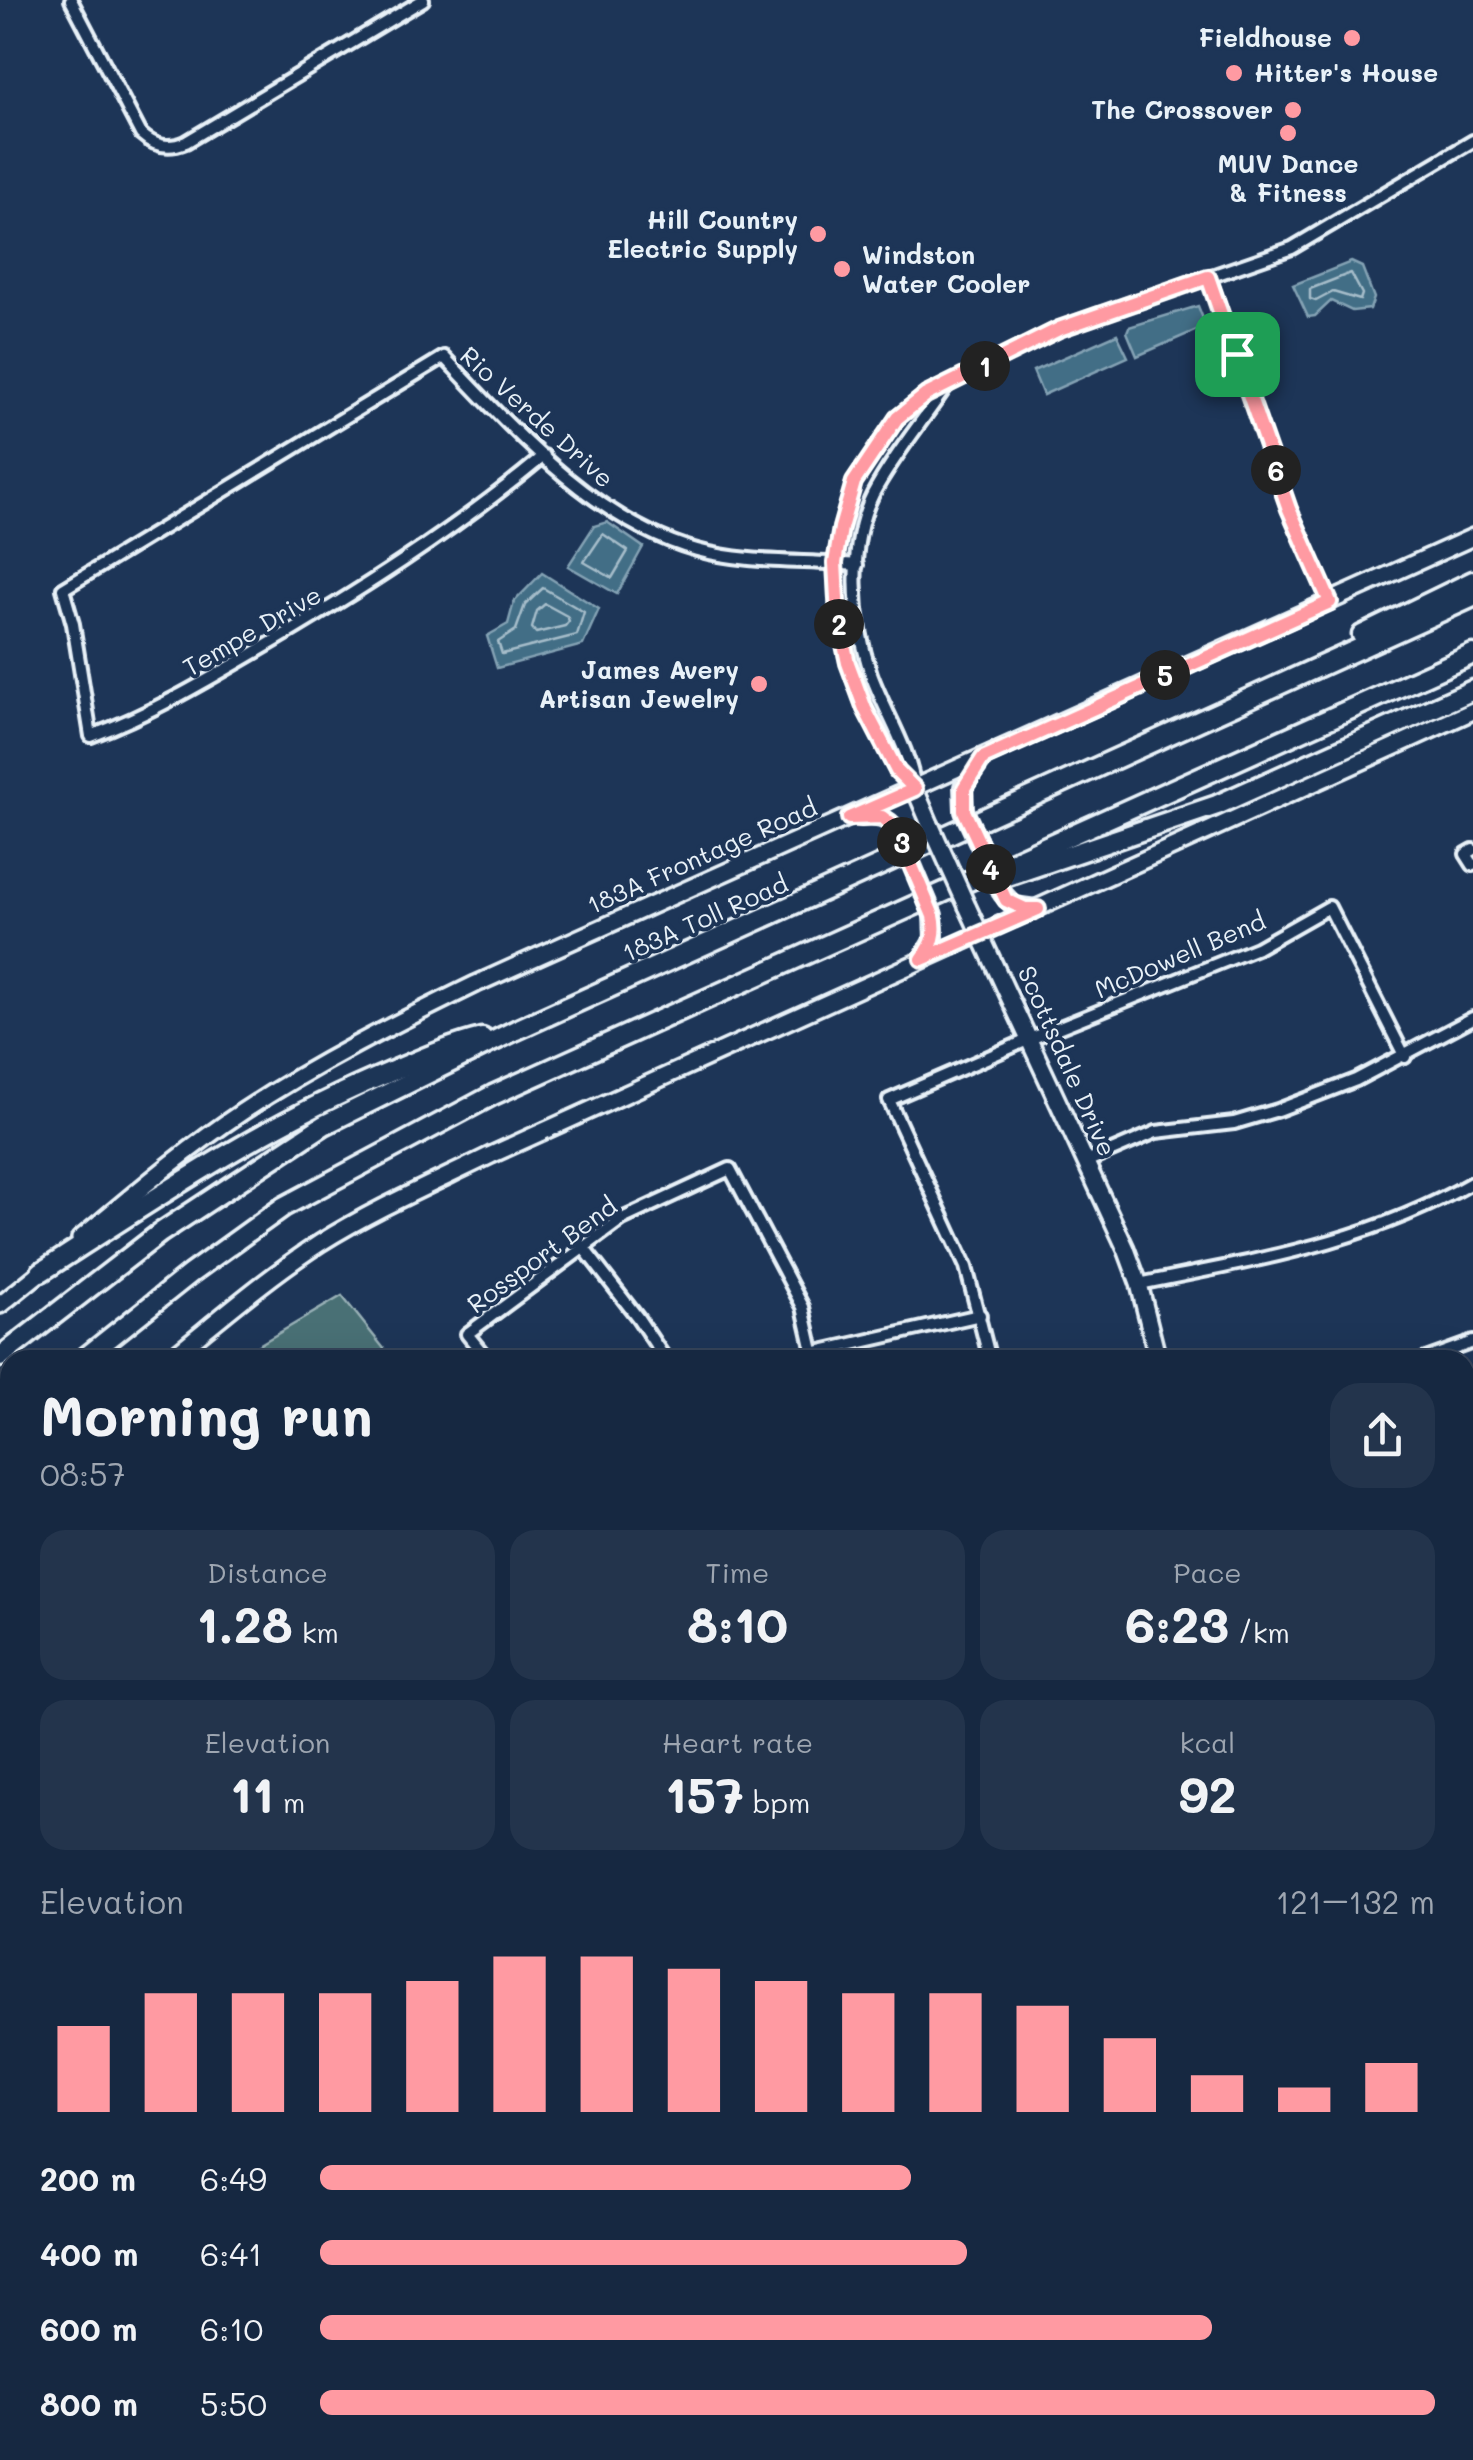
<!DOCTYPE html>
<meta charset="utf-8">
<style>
:root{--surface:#162841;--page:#23344c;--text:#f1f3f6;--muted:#9ea6b1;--line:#35445a;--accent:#ff9aa2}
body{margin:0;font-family:Mali,sans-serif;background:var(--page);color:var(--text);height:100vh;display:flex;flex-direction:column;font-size:38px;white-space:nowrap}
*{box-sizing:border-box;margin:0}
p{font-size:32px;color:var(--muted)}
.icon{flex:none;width:55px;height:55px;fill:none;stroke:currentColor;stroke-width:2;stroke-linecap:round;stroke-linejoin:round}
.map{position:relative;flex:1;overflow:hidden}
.details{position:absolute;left:0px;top:1350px;width:1475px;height:1110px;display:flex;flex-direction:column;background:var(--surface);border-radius:30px 30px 0 0;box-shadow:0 10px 40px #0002,0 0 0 2px var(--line)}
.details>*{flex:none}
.pin{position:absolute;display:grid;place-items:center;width:85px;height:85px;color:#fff;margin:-42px;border-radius:20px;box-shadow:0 5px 15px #0006}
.km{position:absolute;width:50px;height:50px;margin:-25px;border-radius:50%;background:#222;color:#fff;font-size:28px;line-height:50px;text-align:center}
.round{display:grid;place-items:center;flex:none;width:105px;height:105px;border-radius:30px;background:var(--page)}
.headline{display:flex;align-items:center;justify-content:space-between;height:170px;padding:0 40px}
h1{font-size:55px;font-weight:700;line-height:75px}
.figures{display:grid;grid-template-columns:repeat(3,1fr);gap:15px;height:170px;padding:10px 40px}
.figures div{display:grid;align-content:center;border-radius:25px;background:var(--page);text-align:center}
.figures b{font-size:50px;font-weight:700}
.figures small{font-size:28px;font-weight:400}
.figures p{font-size:28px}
.chart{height:280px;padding:20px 40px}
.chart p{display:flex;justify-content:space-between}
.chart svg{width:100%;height:180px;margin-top:10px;stroke:var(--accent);stroke-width:6}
ul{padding:0 40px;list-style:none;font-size:32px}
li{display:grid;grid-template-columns:160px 120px 1fr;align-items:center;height:75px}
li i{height:25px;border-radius:12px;background:var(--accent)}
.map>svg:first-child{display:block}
</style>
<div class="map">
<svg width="1473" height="2460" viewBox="0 0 1473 2460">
<rect width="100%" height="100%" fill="#1d3557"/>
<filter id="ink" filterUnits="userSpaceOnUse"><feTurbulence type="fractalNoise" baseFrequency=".01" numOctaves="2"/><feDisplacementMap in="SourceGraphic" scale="20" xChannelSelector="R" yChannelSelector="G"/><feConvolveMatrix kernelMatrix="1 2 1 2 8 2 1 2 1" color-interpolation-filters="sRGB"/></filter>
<g filter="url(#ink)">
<g fill="#497074" stroke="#98b0b6" stroke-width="2.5">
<polygon points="342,1296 393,1360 232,1360 245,1353"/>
<polygon points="10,1515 10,2057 0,2046 0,1523"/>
<polygon points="1465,2304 1473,2305 1473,2431 1465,2435"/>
</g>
<g fill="#426e86" stroke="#84a2b4" stroke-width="2.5">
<polygon points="1351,262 1362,267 1374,298 1370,309 1352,311 1331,301 1315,316 1308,317 1293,285"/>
<polygon points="1198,306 1206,326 1137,356 1127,332 1129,327"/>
<polygon points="1117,334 1128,357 1043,395 1033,371"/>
<polygon points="607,522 643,547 617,594 568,566 594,526"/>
<polygon points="542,573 599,609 583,645 497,668 487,636 508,624 514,602"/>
</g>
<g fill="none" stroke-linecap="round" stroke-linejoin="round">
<g stroke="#a6bdca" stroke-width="2.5">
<polygon points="1351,273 1362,294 1360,300 1333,292 1316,301 1310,299 1310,289"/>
<polygon points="603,534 628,551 612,578 584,562"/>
<polygon points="543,588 584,612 577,635 502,654 498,642 516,630 525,605"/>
<polygon points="545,604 567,616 569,621 565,626 536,633 532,628 537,611"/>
</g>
<g stroke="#84a2b4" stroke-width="4">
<polyline points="0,1547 10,1560"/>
<polyline points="0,1965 10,1959"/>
<polyline points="1251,2450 1253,2460"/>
<polyline points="44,2460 46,2450"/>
</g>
<polyline stroke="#426e86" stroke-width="20" points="1465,2370 1473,2364"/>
<g stroke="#e8f1f8" stroke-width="18">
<g id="street">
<path d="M71 0 141 134C155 147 169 149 186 142L423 0"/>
<polyline points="1209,277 1289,509 1330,601"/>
<path d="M544 456C454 531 355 594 254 653 201 684 148 715 91 736L73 624 63 589 444 357C514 431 595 522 697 550 748 564 804 560 857 565"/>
<path d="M915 788C909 747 885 713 871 674 853 621 847 545 873 494 893 456 923 421 947 385"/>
<polyline points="915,789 897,771 865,709 848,663 838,617 835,563 841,528 854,482 897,418 926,395 1059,329 1292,248 1473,141"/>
<polyline points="1473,850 1466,854 1473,865"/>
<polyline points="1086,1162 1156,1132 1234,1123 1278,1110 1356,1080 1473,1018"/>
<polyline points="582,1246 638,1318 666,1360"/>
<path d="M1139 1284C1256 1260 1367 1243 1473 1182"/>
<polyline points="488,1360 467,1334 622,1219 730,1169 803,1307 813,1351"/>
<polyline points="782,1360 980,1315"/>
<polyline points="990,1360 966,1267 889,1100 1030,1039 1257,948 1329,907 1405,1057"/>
<polyline points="1128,1360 1156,1354"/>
<polyline points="1423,1360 1473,1342"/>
<polyline points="1465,1543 1473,1540"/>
<polyline points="1465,1605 1470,1624"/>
<polyline points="1465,1778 1473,1779"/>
<polyline points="1465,2077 1473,2077"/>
<polyline points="1465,2228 1473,2226"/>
<polyline points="311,2450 317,2460"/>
<polyline points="523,2450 527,2460"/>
<polyline points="965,2450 970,2456"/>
<polyline points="1130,2450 1135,2460"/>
<polyline points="0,2451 10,2460"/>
<polyline points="1333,2457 1338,2460"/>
<polyline points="244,2460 261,2450"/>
<polyline points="726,2460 727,2450"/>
<polyline points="898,2460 901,2450"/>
</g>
</g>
<g stroke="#e8f1f8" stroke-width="22">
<g id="secondary">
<polyline points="915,789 930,824"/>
<polyline points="964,811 963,787 981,761"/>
<path d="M861 817C881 815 892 819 901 839"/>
<polyline points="1002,893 1014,906 1036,909"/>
<polyline points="967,906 1126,1249 1139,1284 1158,1360"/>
<polyline points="922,959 934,939 933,915"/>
<path d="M80 1239C133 1195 185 1150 242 1112 316 1063 396 1023 476 984L1473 537"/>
<polyline points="0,1305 47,1267"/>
<path d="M168 1360C218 1320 266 1278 320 1243 374 1209 434 1183 491 1155L1473 711"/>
<polyline points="1465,1446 1473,1442"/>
<polyline points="0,1493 10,1485"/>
<polyline points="431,2450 434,2460"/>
</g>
</g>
<g stroke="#e8f1f8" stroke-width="25">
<g id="highway">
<polyline points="1362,635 1473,581"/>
<polyline points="999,879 1217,805 1473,690"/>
<path d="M41 1272C153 1200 264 1124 388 1073 419 1060 449 1046 482 1038"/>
<polyline points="0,1357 160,1233 324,1125 516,1030 1473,597"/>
<polyline points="82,1360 190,1274 283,1207 493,1095 1473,654"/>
<polyline points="0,1428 10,1419"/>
</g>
</g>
<use href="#street" stroke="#1d3557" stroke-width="10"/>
<use href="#secondary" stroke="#1d3557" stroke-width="15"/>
<use href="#highway" stroke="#1d3557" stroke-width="18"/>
<g stroke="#e8f1f8" stroke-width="22" stroke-linecap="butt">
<g id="secondary-bridge">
<polyline points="964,811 1002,893"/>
<polyline points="930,824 967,906"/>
<polyline points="901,839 933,915"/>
</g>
</g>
<use href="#secondary-bridge" stroke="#1d3557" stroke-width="15"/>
</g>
</g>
<g fill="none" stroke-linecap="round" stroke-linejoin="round" filter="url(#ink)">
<g stroke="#fff" stroke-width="20">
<path id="route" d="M1208 277 1289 509 1330 602 983 758 964 788V811L1006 900 1025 909H1038L922 959C933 944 937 934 933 916L896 828 882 817 849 818 915 789 897 771 865 709 848 663 838 617 835 563 841 528 854 482 897 418 926 395 1059 329Z"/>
</g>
<use href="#route" stroke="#ff9aa2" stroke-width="12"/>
</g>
<g fill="#ff9aa2" stroke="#1d3557" stroke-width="4">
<circle cx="1352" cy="38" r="10"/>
<circle cx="1234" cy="73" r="10"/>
<circle cx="1293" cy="110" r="10"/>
<circle cx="1288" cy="133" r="10"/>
<circle cx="818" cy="234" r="10"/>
<circle cx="842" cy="269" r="10"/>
<circle cx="759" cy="684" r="10"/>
</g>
<g text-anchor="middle" stroke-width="8" stroke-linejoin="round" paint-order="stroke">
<g font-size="25" font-weight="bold" fill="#e8f1f8" stroke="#1d3557" text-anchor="end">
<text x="1332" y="47">Fieldhouse</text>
<text x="1254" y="82" text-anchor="start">Hitter's House</text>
<text x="1273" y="119">The Crossover</text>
<text x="1288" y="173" text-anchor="middle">MUV Dance<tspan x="1288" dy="29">&amp; Fitness</tspan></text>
<text x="798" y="229">Hill Country<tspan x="798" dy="29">Electric Supply</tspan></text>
<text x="862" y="264" text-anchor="start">Windston<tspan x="862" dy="29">Water Cooler</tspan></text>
<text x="739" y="679">James Avery<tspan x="739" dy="29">Artisan Jewelry</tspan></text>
</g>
<g font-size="25" fill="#e8f1f8" stroke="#1d3557">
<text transform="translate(537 417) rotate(42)" y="9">Rio Verde Drive</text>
<text transform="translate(252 631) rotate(-30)" y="9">Tempe Drive</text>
<text transform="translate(702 856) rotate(-24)" y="9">183A Frontage Road</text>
<text transform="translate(705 918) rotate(-24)" y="9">183A Toll Road</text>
<text transform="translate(1180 955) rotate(-23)" y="9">McDowell Bend</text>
<text transform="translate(1067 1061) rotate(66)" y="9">Scottsdale Drive</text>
<text transform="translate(542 1255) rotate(-36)" y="9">Rossport Bend</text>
</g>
</g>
</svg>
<div class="pin" style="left:1237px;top:354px;background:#1e9e55"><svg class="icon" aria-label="arrive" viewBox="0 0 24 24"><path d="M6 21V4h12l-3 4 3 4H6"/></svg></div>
<b class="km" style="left:985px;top:366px">1</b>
<b class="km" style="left:839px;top:624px">2</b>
<b class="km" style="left:902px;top:842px">3</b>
<b class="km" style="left:991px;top:869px">4</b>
<b class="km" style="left:1165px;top:675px">5</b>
<b class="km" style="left:1276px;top:470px">6</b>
<section class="details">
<div class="headline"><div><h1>Morning run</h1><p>08:57</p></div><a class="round"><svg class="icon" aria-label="share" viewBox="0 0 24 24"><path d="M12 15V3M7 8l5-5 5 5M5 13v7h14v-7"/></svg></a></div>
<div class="figures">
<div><p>Distance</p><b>1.28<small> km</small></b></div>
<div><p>Time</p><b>8:10</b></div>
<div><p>Pace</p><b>6:23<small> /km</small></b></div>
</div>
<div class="figures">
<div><p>Elevation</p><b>11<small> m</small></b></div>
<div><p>Heart rate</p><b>157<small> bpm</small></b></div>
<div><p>kcal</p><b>92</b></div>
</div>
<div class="chart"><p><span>Elevation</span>121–132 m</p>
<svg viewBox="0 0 160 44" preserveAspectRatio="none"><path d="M5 44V23M15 44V15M25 44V15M35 44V15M45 44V12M55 44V6M65 44V6M75 44V9M85 44V12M95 44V15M105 44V15M115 44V18M125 44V26M135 44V35M145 44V38M155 44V32"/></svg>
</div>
<ul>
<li><b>200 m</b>6:49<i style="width:53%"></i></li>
<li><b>400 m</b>6:41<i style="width:58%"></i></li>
<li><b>600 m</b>6:10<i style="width:80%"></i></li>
<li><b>800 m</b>5:50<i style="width:100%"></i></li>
</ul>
</section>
</div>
